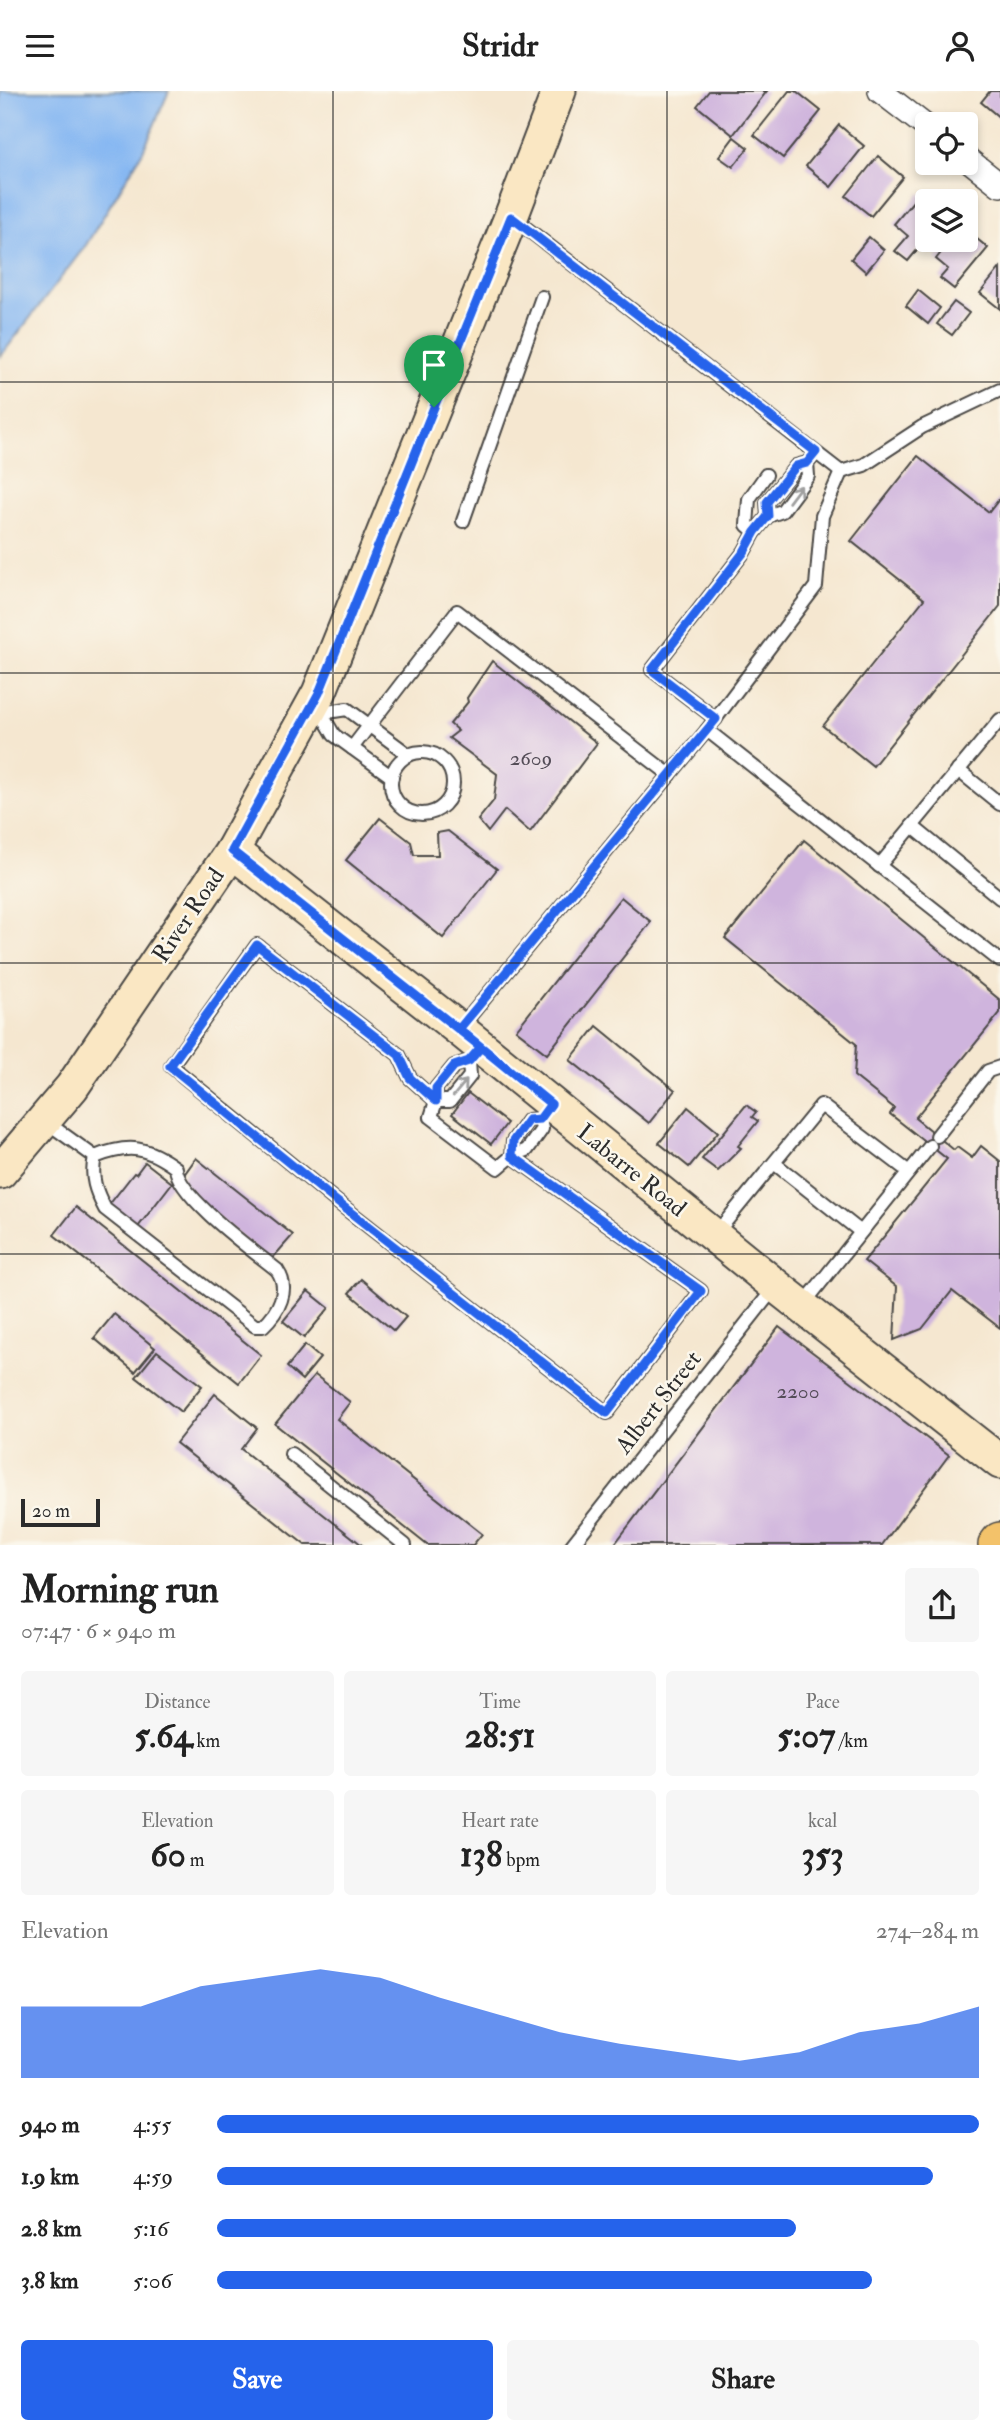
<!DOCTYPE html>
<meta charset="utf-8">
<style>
:root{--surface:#fff;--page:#f6f6f6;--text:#222;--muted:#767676;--accent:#2563eb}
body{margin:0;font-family:"IM FELL Double Pica",serif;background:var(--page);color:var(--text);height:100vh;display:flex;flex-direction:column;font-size:26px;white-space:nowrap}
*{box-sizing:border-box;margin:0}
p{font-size:23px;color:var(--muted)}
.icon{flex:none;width:38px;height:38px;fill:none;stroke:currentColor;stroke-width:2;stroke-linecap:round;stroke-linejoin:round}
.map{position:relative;height:1454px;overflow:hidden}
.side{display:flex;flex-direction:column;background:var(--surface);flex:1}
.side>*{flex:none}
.fabs{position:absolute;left:915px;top:21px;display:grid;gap:14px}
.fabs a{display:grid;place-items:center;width:63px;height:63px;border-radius:7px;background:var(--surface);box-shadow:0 4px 10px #0003;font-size:35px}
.scale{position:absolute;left:21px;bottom:18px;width:79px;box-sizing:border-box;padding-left:7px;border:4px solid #2b2b2b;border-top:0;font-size:19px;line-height:24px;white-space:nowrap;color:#2b2b2b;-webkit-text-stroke:5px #fbf7ec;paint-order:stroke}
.pin{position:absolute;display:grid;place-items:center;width:60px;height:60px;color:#fff;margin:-72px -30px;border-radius:50% 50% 50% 0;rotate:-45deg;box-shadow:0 0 7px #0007}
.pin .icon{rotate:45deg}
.round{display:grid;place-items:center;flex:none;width:74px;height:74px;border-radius:7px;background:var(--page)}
.summary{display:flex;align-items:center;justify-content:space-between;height:119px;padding:0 21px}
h1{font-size:38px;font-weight:800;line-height:52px}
.figures{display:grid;grid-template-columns:repeat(3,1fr);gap:10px;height:119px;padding:7px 21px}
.figures div{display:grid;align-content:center;border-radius:7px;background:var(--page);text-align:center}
.figures b{font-size:35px;font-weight:800}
.figures small{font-size:19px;font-weight:400}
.figures p{font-size:19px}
.chart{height:196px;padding:14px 21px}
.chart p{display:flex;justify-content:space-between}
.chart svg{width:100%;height:126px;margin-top:7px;fill:var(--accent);opacity:.7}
.button{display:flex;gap:14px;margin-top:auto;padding:14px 21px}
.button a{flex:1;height:80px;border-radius:7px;background:var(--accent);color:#fff;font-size:28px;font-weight:800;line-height:80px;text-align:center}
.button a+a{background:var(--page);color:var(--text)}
ul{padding:0 21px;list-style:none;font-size:23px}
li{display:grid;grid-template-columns:112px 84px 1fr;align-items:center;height:52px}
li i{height:18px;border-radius:9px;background:var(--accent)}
header{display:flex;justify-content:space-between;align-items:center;height:91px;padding:0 21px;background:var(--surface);font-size:32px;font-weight:800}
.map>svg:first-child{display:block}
</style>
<header><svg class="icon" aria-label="menu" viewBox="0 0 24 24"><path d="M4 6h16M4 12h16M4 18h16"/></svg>Stridr<svg class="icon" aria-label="person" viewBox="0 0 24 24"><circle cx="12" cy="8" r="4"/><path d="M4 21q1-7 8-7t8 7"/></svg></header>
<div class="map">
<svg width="1000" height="1454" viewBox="0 0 1000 1454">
<rect width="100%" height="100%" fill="#fbf7ec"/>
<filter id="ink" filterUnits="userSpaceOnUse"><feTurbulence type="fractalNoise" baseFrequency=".0143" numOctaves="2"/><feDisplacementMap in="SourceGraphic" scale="14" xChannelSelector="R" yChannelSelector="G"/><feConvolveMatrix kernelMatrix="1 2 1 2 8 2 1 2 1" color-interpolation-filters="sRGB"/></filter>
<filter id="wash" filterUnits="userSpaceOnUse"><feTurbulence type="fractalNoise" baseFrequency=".00686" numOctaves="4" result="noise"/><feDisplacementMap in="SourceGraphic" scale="28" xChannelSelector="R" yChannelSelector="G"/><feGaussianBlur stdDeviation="1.57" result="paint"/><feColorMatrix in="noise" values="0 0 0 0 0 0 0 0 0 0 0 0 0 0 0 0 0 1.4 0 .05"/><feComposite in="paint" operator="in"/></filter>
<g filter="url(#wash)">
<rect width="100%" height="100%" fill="#f5e7d0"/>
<polygon fill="#86b7f2" stroke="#58718e" stroke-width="2" points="0,0 169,0 143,60 86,154 0,266"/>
<g id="blocks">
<g fill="#cfb4dd">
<polygon points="709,0 767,0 733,44 697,15"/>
<polygon points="789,0 796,0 821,20 783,67 754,44"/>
<polygon points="990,0 1000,0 1000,27 981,11"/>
<polygon points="839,34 864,55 831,96 806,75"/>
<polygon points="734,46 748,57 733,76 719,66"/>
<polygon points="878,65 903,86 871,125 846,105"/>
<polygon points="920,102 930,110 928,110 928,146 908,170 895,160 908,145 894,133"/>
<polygon points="966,139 988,157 954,198 940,187 948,178 936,168 951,149 966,149"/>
<polygon points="869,146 884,159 866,181 851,168"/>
<polygon points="1000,177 1000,218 980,202"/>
<polygon points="918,199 940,217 928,233 906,215"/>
<polygon points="954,211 969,222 952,244 937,233"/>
<polygon points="918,365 989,421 1000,407 1000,515 873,675 823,635 924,508 851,450"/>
<polygon points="492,570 597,652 530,741 505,719 488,741 478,729 494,709 497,683 449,647 458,640 450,633 468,611 467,607"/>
<polygon points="380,727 411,751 414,764 438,764 437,742 448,740 497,778 443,847 346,769"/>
<polygon points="804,749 1000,909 1000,922 915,1027 954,1059 957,1056 972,1067 981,1055 1000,1070 1000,1237 952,1200 922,1238 894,1249 897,1196 864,1170 947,1068 890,1023 894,1017 854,985 856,953 725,847"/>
<polygon points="621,806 651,831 547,963 516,939"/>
<polygon points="597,935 675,999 649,1032 570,969"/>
<polygon points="468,1002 507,1032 491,1053 452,1023"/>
<polygon points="746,1014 756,1021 752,1026 758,1030 738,1055 741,1057 718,1080 702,1068"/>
<polygon points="688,1016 718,1041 689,1076 659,1052"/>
<polygon points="196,1067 293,1144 270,1170 203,1114 181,1088"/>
<polygon points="145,1071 172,1092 138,1136 109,1114 134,1082 136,1083"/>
<polygon points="76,1116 261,1264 239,1292 54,1144"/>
<polygon points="361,1188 406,1226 394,1240 349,1202"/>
<polygon points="308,1200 329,1217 304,1247 283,1230"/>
<polygon points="114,1223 155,1257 135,1281 94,1247"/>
<polygon points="779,1236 949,1364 882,1454 614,1454"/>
<polygon points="305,1254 320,1267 302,1289 287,1276"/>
<polygon points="157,1260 202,1295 181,1321 136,1286"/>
<polygon points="315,1284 350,1311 337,1328 482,1443 473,1454 427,1454 275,1333"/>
<polygon points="215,1303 257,1337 241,1358 362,1454 305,1454 176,1352"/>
</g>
</g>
</g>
<g filter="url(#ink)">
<use href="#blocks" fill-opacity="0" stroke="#494744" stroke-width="2"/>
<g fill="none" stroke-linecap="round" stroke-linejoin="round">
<g stroke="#494744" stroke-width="16">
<g id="lane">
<polyline points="513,127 841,381 864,374 922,336 1000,299"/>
<polyline points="768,425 767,411 796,375 807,372 811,368"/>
<polyline points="463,430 542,206"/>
<polyline points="755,441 747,434 749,408 766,384"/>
<polyline points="312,617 321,622 334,644 392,686"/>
<polyline points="321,622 347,618 409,664"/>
<polyline points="716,628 652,579 744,461 755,441 768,425 782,420 808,385 807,372"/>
<polyline points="707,639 1000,870"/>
<polyline points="352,657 457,520 670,684"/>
<circle cx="422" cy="692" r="31"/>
<polyline points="958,679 1000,713"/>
<polyline points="912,735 1000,807"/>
<polyline points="879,775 1000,629"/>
<polyline points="460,937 707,639 816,495 822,425 841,381"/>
<polyline points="474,964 469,970 454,975 436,997 436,1010 431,1026 498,1077 512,1065 527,1059 542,1038 540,1028"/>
<polyline points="469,970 470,985 450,1010 436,1010 410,987 399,964 257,854 171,975 336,1110 607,1322 701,1200 512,1065"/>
<path d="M45 1030 95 1066C90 1086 96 1101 105 1118L255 1235H263C278 1221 291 1199 277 1179 255 1161 177 1105 176 1077 147 1056 130 1052 95 1066"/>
<polyline points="937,1045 988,980 1000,976"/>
<polyline points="512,1065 513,1050 528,1029 540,1028 544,1021"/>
<polyline points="774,1072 861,1141"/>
<polyline points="714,1145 821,1014 909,1081"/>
<polyline points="802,1215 930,1055"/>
<polyline points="291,1363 405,1454"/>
<polyline points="572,1454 775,1196"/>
</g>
</g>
<g stroke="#494744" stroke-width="26">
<g id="street">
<polyline points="880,0 928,37"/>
<polyline points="966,67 1000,94"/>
</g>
</g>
<g stroke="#494744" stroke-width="37">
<g id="secondary">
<polyline points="232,760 459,938 776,1195 1000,1371"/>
<polyline points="0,1081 72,996 232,760 319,602 511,126 559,0"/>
</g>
</g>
<g stroke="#494744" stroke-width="40">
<polyline id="primary" points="997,1454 1000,1450"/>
</g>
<use href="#lane" stroke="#fff" stroke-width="12"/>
<use href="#street" stroke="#fff" stroke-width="23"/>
<use href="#secondary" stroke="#fae7c3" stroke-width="33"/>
<use href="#primary" stroke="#f3c26a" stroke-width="37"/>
</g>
<defs><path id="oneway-shaft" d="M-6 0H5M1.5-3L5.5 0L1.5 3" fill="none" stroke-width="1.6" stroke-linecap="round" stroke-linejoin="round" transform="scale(1.75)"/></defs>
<g stroke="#a0a0a0">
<use href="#oneway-shaft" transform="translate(795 403) rotate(-53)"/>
<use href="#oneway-shaft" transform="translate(460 997) rotate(-50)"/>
</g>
</g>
<g fill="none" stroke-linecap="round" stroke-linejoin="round" filter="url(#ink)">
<g stroke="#fff" stroke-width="14">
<polyline id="route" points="434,316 319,602 232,760 481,956 469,970 454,975 436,997 436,1010 410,987 399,964 257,854 170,975 336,1110 607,1322 701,1200 512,1065 513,1050 528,1029 540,1028 551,1013 459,938 716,628 652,579 744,461 755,441 768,425 767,411 796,375 807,372 816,361 511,126 434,316"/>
</g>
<use href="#route" stroke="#2563eb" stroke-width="9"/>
</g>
<path fill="none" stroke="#2b2b2b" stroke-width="2" stroke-opacity="0.55" d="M333 0V1454M667 0V1454M0 291H1000M0 582H1000M0 872H1000M0 1163H1000"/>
<g text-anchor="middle" stroke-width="5" stroke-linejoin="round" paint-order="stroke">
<g font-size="21" fill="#544d58">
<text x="531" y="674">2609</text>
<text x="798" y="1307">2200</text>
</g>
<g font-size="24" fill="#2b2b2b" stroke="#fbf7ec">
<text transform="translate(188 824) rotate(-56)" y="8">River Road</text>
<text transform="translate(632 1079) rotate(39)" y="8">Labarre Road</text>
<text transform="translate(658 1311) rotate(-52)" y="8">Albert Street</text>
</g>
</g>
</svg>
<div class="fabs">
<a><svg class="icon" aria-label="locate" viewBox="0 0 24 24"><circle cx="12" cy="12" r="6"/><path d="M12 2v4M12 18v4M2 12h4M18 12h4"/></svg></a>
<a><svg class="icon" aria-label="layers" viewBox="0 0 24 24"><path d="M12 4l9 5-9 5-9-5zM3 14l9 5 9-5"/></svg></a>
</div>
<div class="scale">20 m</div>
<div class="pin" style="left:434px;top:316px;background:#1e9e55"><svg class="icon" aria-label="arrive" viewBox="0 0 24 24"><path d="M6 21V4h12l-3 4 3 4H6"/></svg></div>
</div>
<section class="side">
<div class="summary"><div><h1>Morning run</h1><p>07:47 · 6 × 940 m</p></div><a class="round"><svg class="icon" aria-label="share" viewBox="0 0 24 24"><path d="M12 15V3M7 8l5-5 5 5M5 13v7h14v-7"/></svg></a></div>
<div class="figures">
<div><p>Distance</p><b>5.64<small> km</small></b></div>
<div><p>Time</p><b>28:51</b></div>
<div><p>Pace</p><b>5:07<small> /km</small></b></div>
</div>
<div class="figures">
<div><p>Elevation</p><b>60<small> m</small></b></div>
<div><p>Heart rate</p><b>138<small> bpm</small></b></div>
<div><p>kcal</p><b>353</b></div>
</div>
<div class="chart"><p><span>Elevation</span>274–284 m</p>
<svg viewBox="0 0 160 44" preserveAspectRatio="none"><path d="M0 44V19L10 19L20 19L30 12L40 9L50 6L60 9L70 16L80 22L90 28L100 32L110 35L120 38L130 35L140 28L150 25L160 19V44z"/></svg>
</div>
<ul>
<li><b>940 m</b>4:55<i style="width:100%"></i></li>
<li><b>1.9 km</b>4:59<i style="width:94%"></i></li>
<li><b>2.8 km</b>5:16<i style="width:76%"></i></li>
<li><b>3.8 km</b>5:06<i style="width:86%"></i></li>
</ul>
<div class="button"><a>Save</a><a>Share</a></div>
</section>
